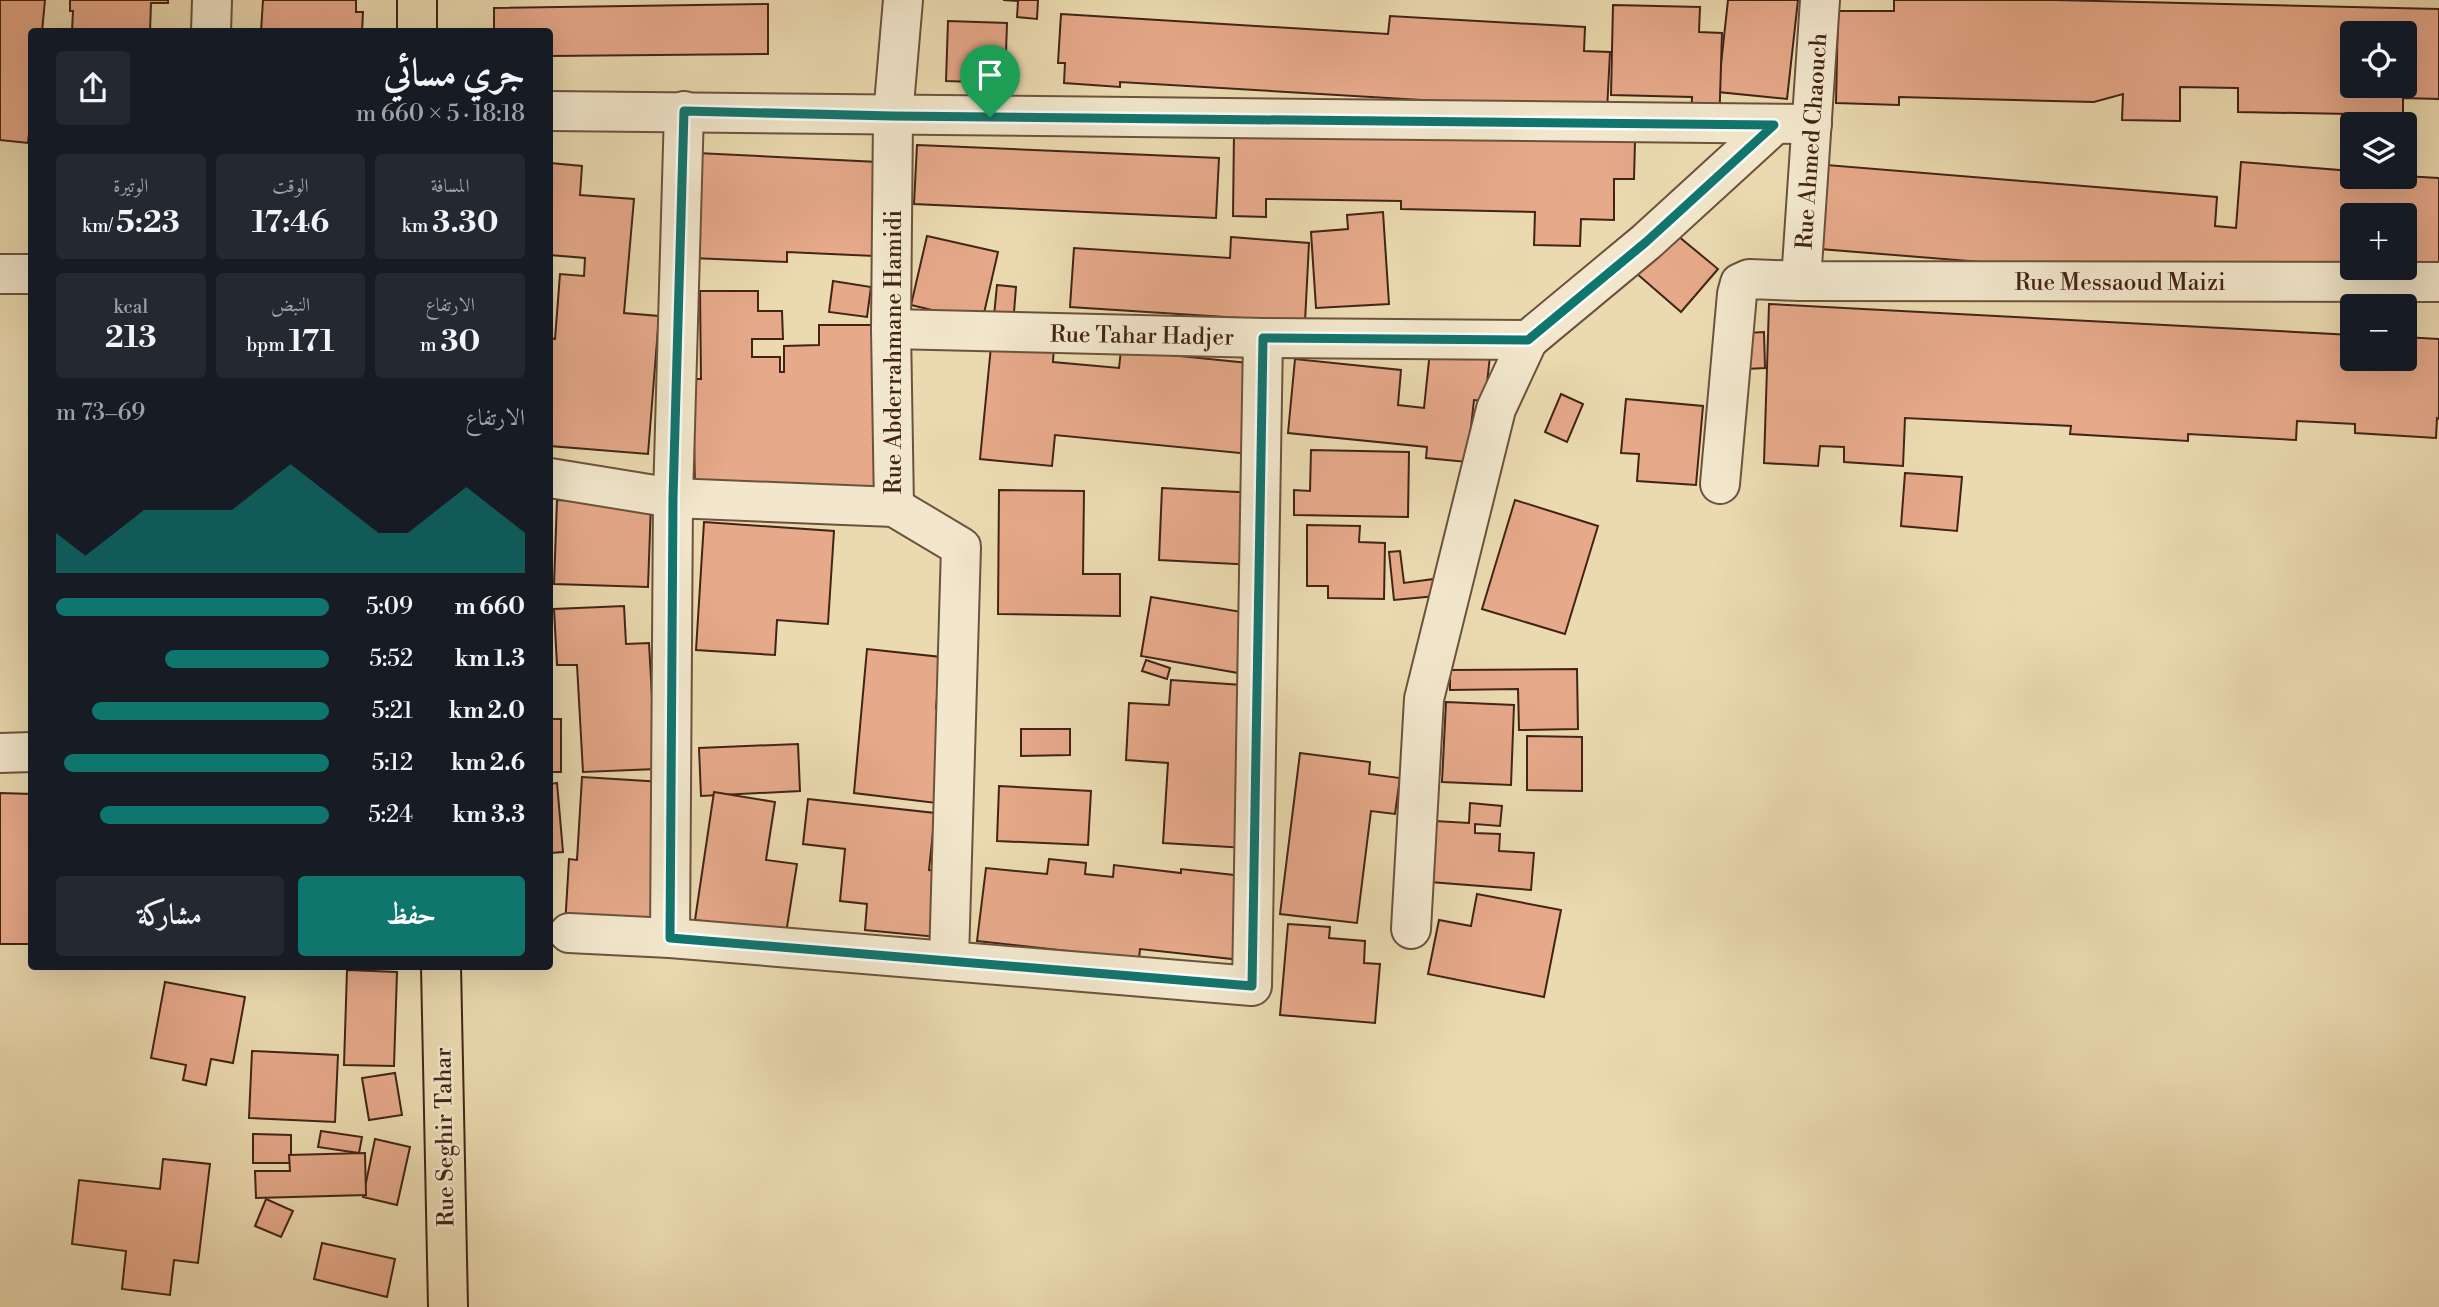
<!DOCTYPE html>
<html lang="ar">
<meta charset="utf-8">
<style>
:root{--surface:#171b24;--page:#242831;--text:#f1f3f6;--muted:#9ea1a6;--accent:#0f766e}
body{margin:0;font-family:"Libre Bodoni",Amiri,serif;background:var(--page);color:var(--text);direction:rtl;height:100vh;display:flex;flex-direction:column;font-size:26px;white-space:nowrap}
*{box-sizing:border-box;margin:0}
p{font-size:23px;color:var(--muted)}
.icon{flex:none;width:38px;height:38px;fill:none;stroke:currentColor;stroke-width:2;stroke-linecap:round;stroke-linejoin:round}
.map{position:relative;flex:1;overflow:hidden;direction:ltr}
.panel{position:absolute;left:28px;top:28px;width:525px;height:942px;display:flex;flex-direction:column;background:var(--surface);border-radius:7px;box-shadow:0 7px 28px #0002;direction:rtl}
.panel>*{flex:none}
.controls{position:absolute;left:2340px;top:21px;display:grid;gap:14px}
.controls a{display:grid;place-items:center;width:77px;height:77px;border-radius:7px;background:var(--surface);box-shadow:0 7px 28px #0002;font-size:35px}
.pin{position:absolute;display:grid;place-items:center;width:60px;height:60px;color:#fff;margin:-72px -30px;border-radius:50% 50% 50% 0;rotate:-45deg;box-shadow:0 0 7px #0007}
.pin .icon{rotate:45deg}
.round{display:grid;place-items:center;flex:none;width:74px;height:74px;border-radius:7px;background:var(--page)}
.head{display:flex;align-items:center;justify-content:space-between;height:119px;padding:0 28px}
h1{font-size:38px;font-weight:700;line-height:52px}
.figures{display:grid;grid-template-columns:repeat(3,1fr);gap:10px;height:119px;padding:7px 28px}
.figures div{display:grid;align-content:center;border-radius:7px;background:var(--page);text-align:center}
.figures b{font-size:30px;font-weight:700}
.figures small{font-size:19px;font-weight:400}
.figures p{font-size:19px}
.chart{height:196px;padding:14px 28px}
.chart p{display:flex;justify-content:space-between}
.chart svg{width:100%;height:126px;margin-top:7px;fill:var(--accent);opacity:.7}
.button{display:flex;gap:14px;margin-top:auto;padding:14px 28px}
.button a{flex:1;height:80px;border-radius:7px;background:var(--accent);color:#fff;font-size:28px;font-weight:700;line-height:80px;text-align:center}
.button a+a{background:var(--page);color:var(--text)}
ul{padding:0 28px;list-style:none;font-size:23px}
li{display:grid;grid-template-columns:112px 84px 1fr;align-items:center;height:52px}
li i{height:18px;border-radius:9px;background:var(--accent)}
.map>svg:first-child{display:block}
</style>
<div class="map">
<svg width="2439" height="1307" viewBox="0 0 2439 1307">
<rect width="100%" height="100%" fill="#ebdab0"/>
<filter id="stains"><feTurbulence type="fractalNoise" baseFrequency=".00286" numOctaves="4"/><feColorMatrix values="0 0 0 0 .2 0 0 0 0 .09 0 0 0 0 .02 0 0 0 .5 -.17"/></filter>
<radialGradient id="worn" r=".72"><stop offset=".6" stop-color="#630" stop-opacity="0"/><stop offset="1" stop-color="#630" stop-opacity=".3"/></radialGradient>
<g fill="#e6a98a" stroke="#422416" stroke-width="2" fill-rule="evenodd">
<polygon points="0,0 45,0 42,32 32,32 32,104 28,143 0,140"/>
<polygon points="70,0 168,0 168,3 151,3 150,32 72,32 73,11 70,11"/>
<polygon points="263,0 356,0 356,12 363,12 362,32 261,32"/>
<polygon points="1003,0 1038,0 1037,19 1017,17 1018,1"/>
<polygon points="1728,0 1798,0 1787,99 1718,92"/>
<path d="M1894 0H2055L2439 9V99L2403 98V115L2238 112V88L2180 87V121L2122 120 2123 94 2094 102 1899 97V105L1836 103 1838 11H1894ZM2352 33H2404V86H2352Z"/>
<polygon points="768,4 768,54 550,56 550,32 494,32 494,8"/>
<polygon points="1613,5 1700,7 1699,32 1722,33 1719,129 1691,129 1692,97 1611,95"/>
<polygon points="1061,14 1388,34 1390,16 1585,27 1584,51 1610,52 1607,111 1120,82 1120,87 1064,83 1065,63 1058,63"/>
<polygon points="948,21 1007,23 1005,83 946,81"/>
<polygon points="1234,132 1635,141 1634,179 1614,179 1614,220 1581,219 1580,246 1534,245 1535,212 1401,209 1401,201 1266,199 1266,217 1233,216"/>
<polygon points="917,145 1219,158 1216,218 914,204"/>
<polygon points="697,153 878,162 874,256 787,252 787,262 692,258"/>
<path d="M2241 162 2352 171V177L2404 176 2439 178V299L1820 249 1827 165 2217 197 2215 226 2236 228ZM2352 215H2404V268H2352Z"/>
<polygon points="550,163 582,166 580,195 634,199 624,313 659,316 648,454 550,446 550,338 555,339 560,274 584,276 585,258 550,255"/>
<polygon points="1383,212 1389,304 1316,308 1311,232 1348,229 1347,215"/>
<polygon points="1672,231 1718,269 1681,312 1636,273"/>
<polygon points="927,236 998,252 982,322 911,305"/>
<polygon points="1231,237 1309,243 1305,322 1070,307 1074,248 1230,258"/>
<polygon points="833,281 871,287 867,317 829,312"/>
<polygon points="997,285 1016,287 1014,312 1072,319 1054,345 1053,362 1119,368 1121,350 1258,364 1250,454 1055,435 1052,466 980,459"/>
<polygon points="700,291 758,291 758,311 782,311 783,339 752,339 752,357 780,357 780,372 784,372 784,346 819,345 819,325 874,325 880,488 695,490 693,379 701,379"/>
<polygon points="1769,304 2352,335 2352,359 2404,359 2404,337 2439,339 2439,419 2437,418 2436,438 2355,433 2355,424 2297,421 2296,440 2188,434 2188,441 2070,434 2071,426 1905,418 1903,466 1844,462 1844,447 1820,446 1818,466 1764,463"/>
<polygon points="1764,332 1765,368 1746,369 1746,333"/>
<polygon points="1430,351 1490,356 1485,401 1474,400 1467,462 1426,458 1427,447 1288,433 1295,359 1401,370 1398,405 1424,408"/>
<polygon points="1561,394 1583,404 1567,442 1545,432"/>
<polygon points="1626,399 1703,406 1696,485 1637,481 1639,454 1621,453"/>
<polygon points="1311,450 1409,452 1408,517 1294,515 1294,490 1310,491"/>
<polygon points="1905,473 1962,477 1957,531 1901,526"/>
<polygon points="1162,488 1257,493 1255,565 1159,560"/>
<polygon points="999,490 1084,491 1083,574 1120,574 1120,616 998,614"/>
<polygon points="557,500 651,503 648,587 554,584"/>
<polygon points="1515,500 1598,526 1565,634 1482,609"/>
<polygon points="704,522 834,531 828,624 777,620 775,655 696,650"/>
<polygon points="1307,525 1360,526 1359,542 1385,543 1384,599 1328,598 1328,586 1307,586"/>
<polygon points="1400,551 1404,583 1434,579 1436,596 1394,600 1389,552"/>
<polygon points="1151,597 1254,614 1244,674 1141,656"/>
<polygon points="624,606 626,644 649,643 656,769 583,772 577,665 557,665 554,609"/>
<polygon points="867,649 941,657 936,708 947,709 936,803 854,793"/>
<polygon points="1146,660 1170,668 1167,679 1142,671"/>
<polygon points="1577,669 1578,729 1519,730 1518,689 1450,690 1450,670"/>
<polygon points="1171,680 1256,686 1246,848 1163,843 1168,763 1126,760 1129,703 1169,705"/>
<polygon points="1446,702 1514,705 1511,785 1442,782"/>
<rect x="550" y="719" width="11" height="53"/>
<polygon points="1021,729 1070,729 1070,755 1021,756"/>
<polygon points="1527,736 1582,737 1582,791 1527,790"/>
<polygon points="798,744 800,791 701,796 699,748"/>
<polygon points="1300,753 1370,762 1369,774 1400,778 1395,814 1371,811 1357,923 1280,914"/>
<polygon points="582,777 663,782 653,932 565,926 569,859 577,860"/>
<polygon points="557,783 563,852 550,853 550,784"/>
<polygon points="999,786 1091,791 1088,845 997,841"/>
<polygon points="714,792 775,802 766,860 797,864 784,946 741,927 695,920"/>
<polygon points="0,793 32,794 32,944 0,944"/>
<polygon points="808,799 935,813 929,870 944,871 937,937 865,930 867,904 840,901 845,849 803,844"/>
<polygon points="1470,803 1502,806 1500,826 1475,824 1475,833 1500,834 1499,851 1534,853 1531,890 1430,882 1435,821 1469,823"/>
<polygon points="1049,859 1086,863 1085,874 1113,877 1114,865 1181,873 1181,869 1243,876 1251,961 1140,949 1139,959 977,941 986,868 1047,874"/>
<polygon points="1477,894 1561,910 1544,997 1428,974 1439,920 1471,926"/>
<polygon points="1288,924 1330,927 1329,938 1365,941 1364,963 1380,964 1375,1023 1280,1015"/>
<polygon points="347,970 397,972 394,1066 344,1065"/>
<polygon points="165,982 245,997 233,1063 211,1059 206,1085 183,1080 186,1065 151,1058"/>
<polygon points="252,1051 338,1055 335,1122 249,1118"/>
<polygon points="395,1073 402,1115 369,1120 362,1078"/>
<polygon points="321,1131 362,1137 359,1153 318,1147"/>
<polygon points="253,1134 291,1135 291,1163 253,1163"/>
<polygon points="375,1139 410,1147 397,1205 363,1197"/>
<polygon points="365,1153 366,1195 256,1198 255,1171 290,1171 289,1155"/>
<polygon points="163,1159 210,1164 198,1263 174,1260 170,1295 122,1289 126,1251 72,1244 79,1180 160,1189"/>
<polygon points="266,1199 293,1211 281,1237 255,1226"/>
<polygon points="322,1243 395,1259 387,1297 314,1279"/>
</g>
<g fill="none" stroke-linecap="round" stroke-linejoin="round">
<g stroke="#6c523c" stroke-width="42">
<g id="minor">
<polyline points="903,0 893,116 891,329 894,507 961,547 949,960"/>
<polyline points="211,32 212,0"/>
<polyline points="550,111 1812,124"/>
<polyline points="0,274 32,274"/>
<polyline points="1801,281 1820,0"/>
<polyline points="891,329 1263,338 1528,340 1646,242 1774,125"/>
<polyline points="550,478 673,498 894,507"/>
<polyline points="1720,484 1737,294 1740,283 1749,279 1801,281 2439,282"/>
<polyline points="0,753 32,752"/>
<polyline points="1411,929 1424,699 1496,409 1528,340"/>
<polyline points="569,933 670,938 1252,986 1263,338"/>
<polyline points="670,938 673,498 684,111"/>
</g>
</g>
<g stroke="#422416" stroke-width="42">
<g id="major">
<polyline points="417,32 417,0"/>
<polyline points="441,966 448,1307"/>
</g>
</g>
<use href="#minor" stroke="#f2e7cc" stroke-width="38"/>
<use href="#major" stroke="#ebdab0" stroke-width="38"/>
</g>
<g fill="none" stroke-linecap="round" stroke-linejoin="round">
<g stroke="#fff" stroke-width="14">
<polygon id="route" points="684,111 892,116 1774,125 1646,242 1528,340 1263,338 1252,986 670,938 673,498"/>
</g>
<use href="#route" stroke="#0f766e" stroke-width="9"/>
</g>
<g text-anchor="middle" stroke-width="5" stroke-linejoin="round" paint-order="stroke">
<g font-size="23" fill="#422416" stroke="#f2e7cc">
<text transform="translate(1811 141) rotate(-86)" y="8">Rue Ahmed Chaouch</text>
<text x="2120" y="290">Rue Messaoud Maizi</text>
<text transform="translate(1142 335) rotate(1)" y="8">Rue Tahar Hadjer</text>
<text transform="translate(893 352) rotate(-90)" y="8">Rue Abderrahmane Hamidi</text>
<text transform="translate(444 1137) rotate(-91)" y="8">Rue Seghir Tahar</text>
</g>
</g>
<rect width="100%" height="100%" filter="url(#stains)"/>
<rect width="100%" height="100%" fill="url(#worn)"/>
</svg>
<div class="controls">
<a><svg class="icon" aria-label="locate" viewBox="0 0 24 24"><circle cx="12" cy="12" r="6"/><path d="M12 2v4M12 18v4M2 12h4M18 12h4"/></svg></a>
<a><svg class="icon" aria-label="layers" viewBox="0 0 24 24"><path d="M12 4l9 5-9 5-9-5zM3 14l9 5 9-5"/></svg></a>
<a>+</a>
<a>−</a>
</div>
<div class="pin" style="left:990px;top:117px;background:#1e9e55"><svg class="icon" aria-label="arrive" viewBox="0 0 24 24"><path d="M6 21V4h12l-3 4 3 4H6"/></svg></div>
<section class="panel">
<div class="head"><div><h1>جري مسائي</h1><p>18:18 · 5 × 660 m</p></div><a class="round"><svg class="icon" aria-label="share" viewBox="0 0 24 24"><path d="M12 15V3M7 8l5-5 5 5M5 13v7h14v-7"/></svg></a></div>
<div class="figures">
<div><p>المسافة</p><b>3.30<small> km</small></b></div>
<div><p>الوقت</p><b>17:46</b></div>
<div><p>الوتيرة</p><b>5:23<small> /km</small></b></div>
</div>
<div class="figures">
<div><p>الارتفاع</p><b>30<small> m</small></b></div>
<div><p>النبض</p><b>171<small> bpm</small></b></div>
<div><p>kcal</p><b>213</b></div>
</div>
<div class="chart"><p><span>الارتفاع</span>69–73 m</p>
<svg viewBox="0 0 160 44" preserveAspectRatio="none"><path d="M0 44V30L10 38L20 30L30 22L40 22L50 22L60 22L70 14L80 6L90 14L100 22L110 30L120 30L130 22L140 14L150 22L160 30V44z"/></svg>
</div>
<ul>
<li><b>660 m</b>5:09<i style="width:100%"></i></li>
<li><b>1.3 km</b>5:52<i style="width:60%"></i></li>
<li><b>2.0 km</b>5:21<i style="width:87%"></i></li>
<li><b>2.6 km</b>5:12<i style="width:97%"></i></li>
<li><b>3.3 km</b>5:24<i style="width:84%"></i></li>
</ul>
<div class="button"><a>حفظ</a><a>مشاركة</a></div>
</section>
</div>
